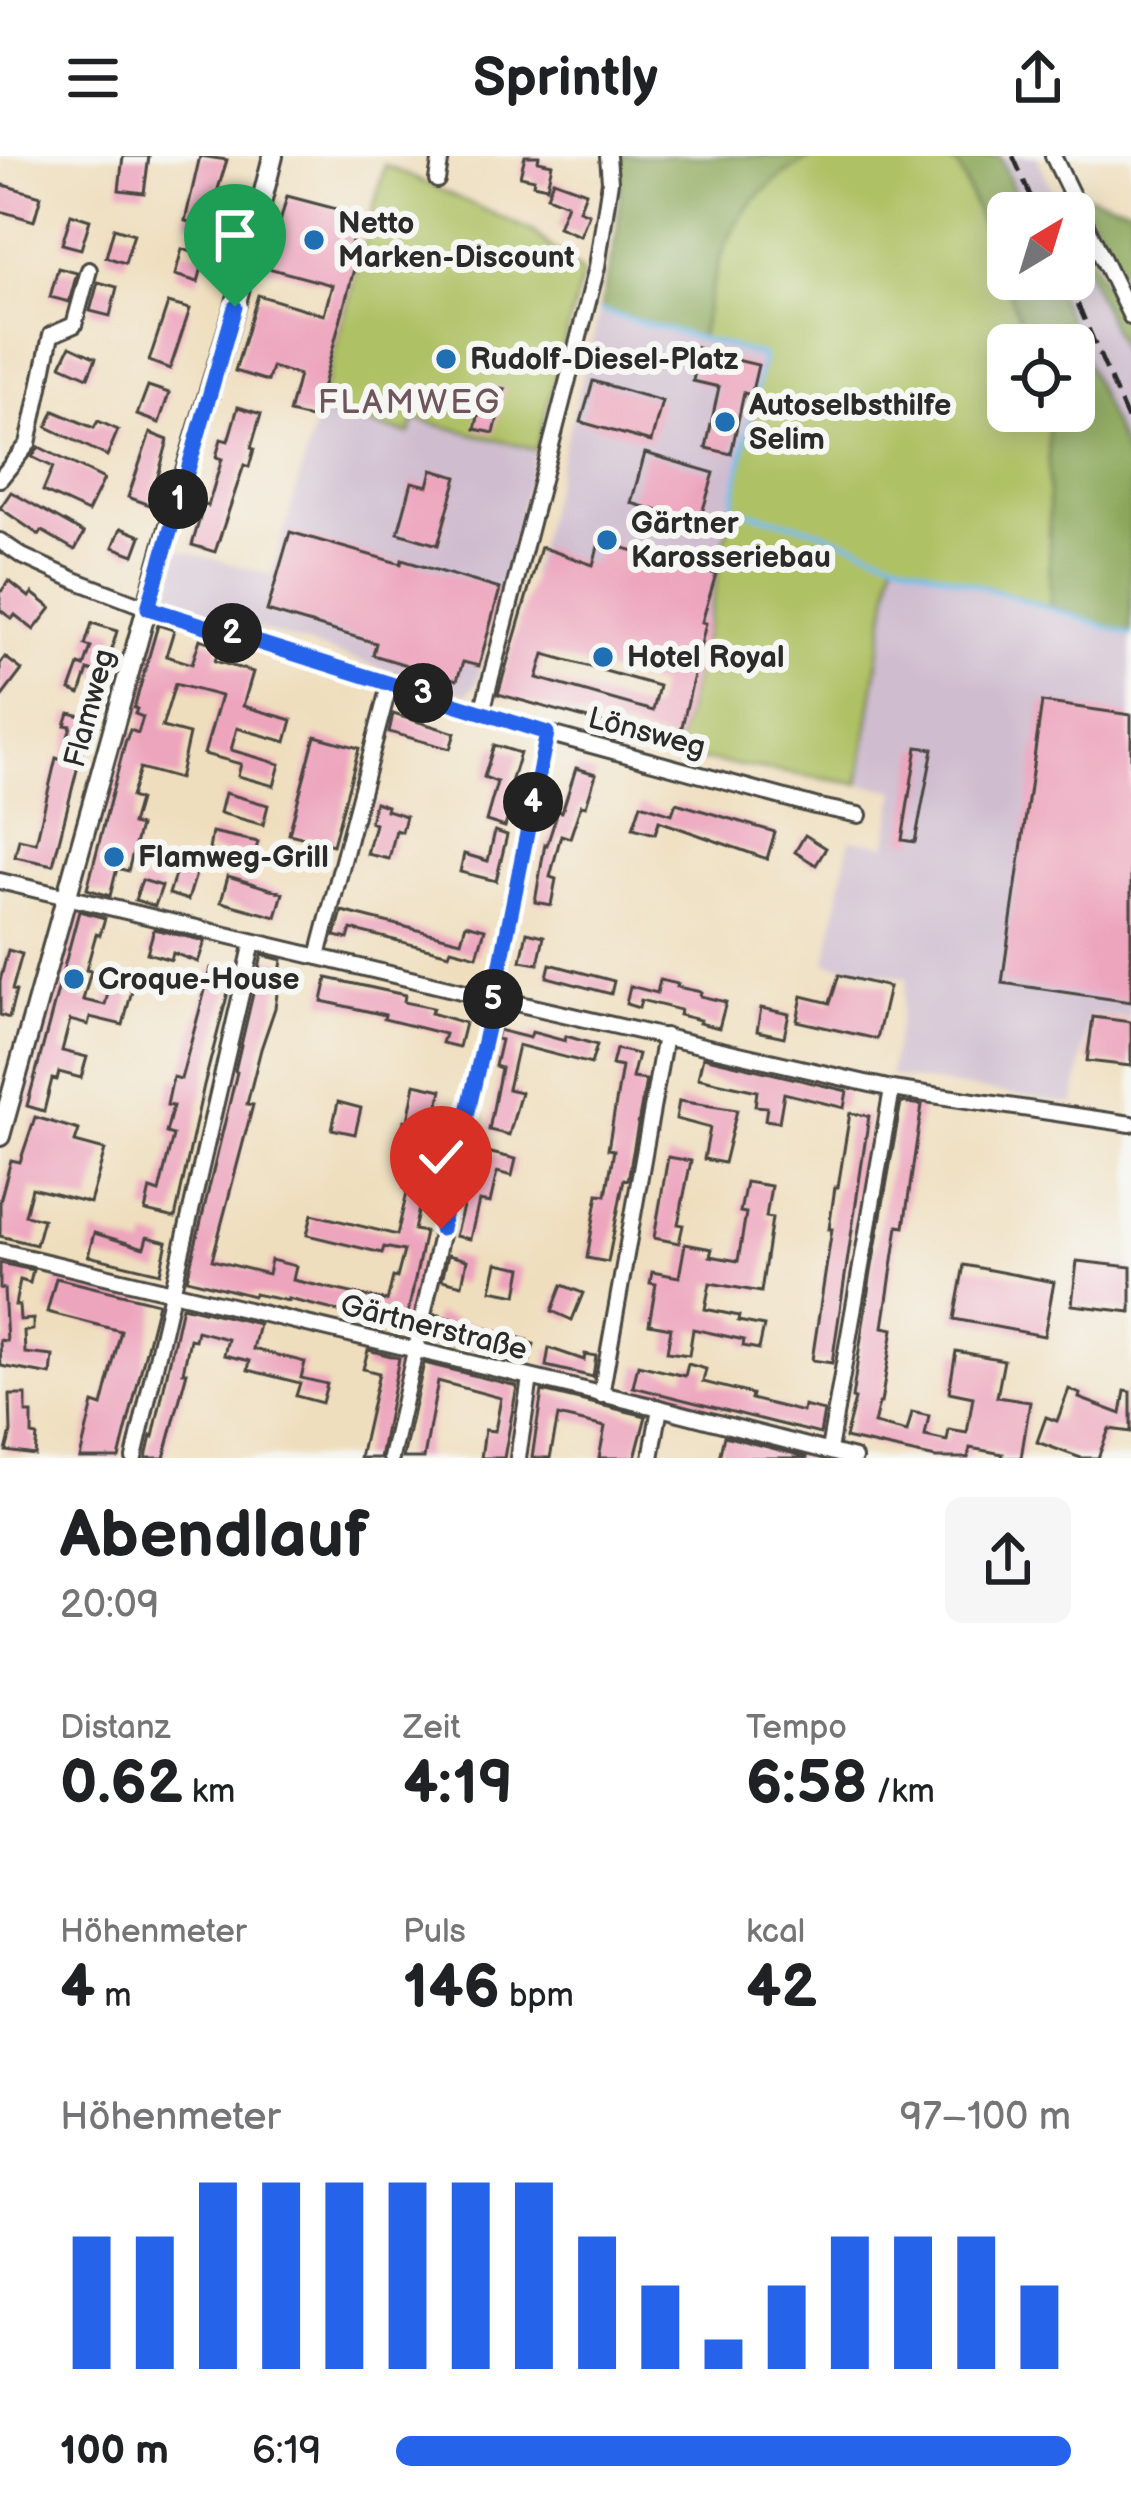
<!DOCTYPE html>
<html lang="de">
<meta charset="utf-8">
<style>
:root{--surface:#fff;--page:#f6f6f6;--text:#202124;--muted:#757577;--accent:#2563eb}
body{margin:0;font-family:"Balsamiq Sans",sans-serif;background:var(--page);color:var(--text);height:100vh;display:flex;flex-direction:column;font-size:45px;white-space:nowrap}
*{box-sizing:border-box;margin:0}
p{font-size:39px;color:var(--muted)}
.icon{flex:none;width:66px;height:66px;fill:none;stroke:currentColor;stroke-width:2;stroke-linecap:round;stroke-linejoin:round}
.map{position:relative;height:1302px;overflow:hidden}
.details{display:flex;flex-direction:column;background:var(--surface);flex:1}
.details>*{flex:none}
.needle{width:78px;rotate:38deg}
.fabs{position:absolute;left:987px;top:36px;display:grid;gap:24px}
.fabs a{display:grid;place-items:center;width:108px;height:108px;border-radius:18px;background:var(--surface);box-shadow:0 6px 30px #0003;font-size:60px}
.pin{position:absolute;display:grid;place-items:center;width:102px;height:102px;color:#fff;margin:-123px -51px;border-radius:50% 50% 50% 0;rotate:-45deg;box-shadow:0 0 12px #0007}
.pin .icon{rotate:45deg}
.km{position:absolute;width:60px;height:60px;margin:-30px;border-radius:50%;background:#222;color:#fff;font-size:33px;line-height:60px;text-align:center}
.round{display:grid;place-items:center;flex:none;width:126px;height:126px;border-radius:18px;background:var(--page)}
.overview{display:flex;align-items:center;justify-content:space-between;height:204px;padding:0 60px}
h1{font-size:66px;font-weight:700;line-height:90px}
.metrics{display:grid;grid-template-columns:repeat(3,1fr);gap:18px;height:204px;padding:12px 60px}
.metrics div{display:grid;align-content:center}
.metrics b{font-size:60px;font-weight:700}
.metrics small{font-size:33px;font-weight:400}
.metrics p{font-size:33px}
.chart{height:336px;padding:24px 60px}
.chart p{display:flex;justify-content:space-between}
.chart svg{width:100%;height:216px;margin-top:12px;stroke:var(--accent);stroke-width:6}
ul{padding:0 60px;list-style:none;font-size:39px}
li{display:grid;grid-template-columns:192px 144px 1fr;align-items:center;height:90px}
li i{height:30px;border-radius:15px;background:var(--accent)}
header{display:flex;justify-content:space-between;align-items:center;height:156px;padding:0 60px;background:var(--surface);font-size:54px;font-weight:700}
.map>svg:first-child{display:block}
</style>
<header><svg class="icon" aria-label="menu" viewBox="0 0 24 24"><path d="M4 6h16M4 12h16M4 18h16"/></svg>Sprintly<svg class="icon" aria-label="share" viewBox="0 0 24 24"><path d="M12 15V3M7 8l5-5 5 5M5 13v7h14v-7"/></svg></header>
<div class="map">
<svg width="1131" height="1302" viewBox="0 0 1131 1302">
<rect width="100%" height="100%" fill="#f6f6f2"/>
<filter id="ink" filterUnits="userSpaceOnUse"><feTurbulence type="fractalNoise" baseFrequency=".00833" numOctaves="2"/><feDisplacementMap in="SourceGraphic" scale="24" xChannelSelector="R" yChannelSelector="G"/><feConvolveMatrix kernelMatrix="1 2 1 2 8 2 1 2 1" color-interpolation-filters="sRGB"/></filter>
<filter id="wash" filterUnits="userSpaceOnUse"><feTurbulence type="fractalNoise" baseFrequency=".004" numOctaves="4" result="noise"/><feDisplacementMap in="SourceGraphic" scale="48" xChannelSelector="R" yChannelSelector="G"/><feGaussianBlur stdDeviation="2.7" result="paint"/><feColorMatrix in="noise" values="0 0 0 0 0 0 0 0 0 0 0 0 0 0 0 0 0 1.4 0 .05"/><feComposite in="paint" operator="in"/></filter>
<g filter="url(#wash)">
<rect width="100%" height="100%" fill="#efdebd"/>
<g fill="#cfbdcf">
<polygon points="1000,0 1037,0 1062,57 1023,57"/>
<polygon points="1074,85 1131,216 1131,312 1051,123 1074,123"/>
<polygon points="600,155 763,200 708,466 530,420"/>
<polygon points="318,257 409,278 415,263 536,294 476,528 468,538 462,538 167,443 178,393 272,419"/>
<polygon points="893,402 1131,479 1131,863 1090,859 1074,948 889,920 907,822 826,807 850,683 887,689 896,635 859,628"/>
</g>
<g fill="#afc165" stroke="#6d7648" stroke-width="3">
<path d="M813 0H928L958 9 1030 189H1008V255H1048L1050 265V451L894 403 859 628 675 600 708 466 763 201 700 183C710 140 718 91 745 55 762 32 789 14 813 0Z"/>
<polygon points="385,9 532,75 583,117 536,294 415,263 410,278 318,257"/>
</g>
<g fill="#8ba75a" stroke="#5b6942" stroke-width="3">
<path d="M622 0H813C789 14 762 32 745 55 718 91 710 140 700 183L600 155 617 75Z"/>
<polygon points="928,0 1000,0 1023,57 1008,57 1008,123 1051,123 1131,312 1131,479 1050,451 1048,255 1074,255 1074,189 1030,189 958,9"/>
<polygon points="1078,37 1131,52 1131,134"/>
<polygon points="1074,66 1131,181 1131,216 1074,85"/>
</g>
<g fill="none" stroke-linecap="round" stroke-linejoin="round">
<polyline stroke="#77beee" stroke-width="4.5" points="600,155 763,200 732,352 810,372 893,402 1131,479"/>
</g>
<g id="blocks">
<g fill="#eda4bd" fill-rule="evenodd">
<polygon points="123,0 149,0 144,37 119,34"/>
<polygon points="200,0 227,4 214,46 218,48 212,72 185,65"/>
<polygon points="525,0 539,0 538,5 552,8 547,31 533,28 534,23 520,20"/>
<polygon points="553,24 586,36 579,54 589,58 580,80 558,71 567,48 547,40"/>
<polygon points="0,28 41,40 34,65 0,55"/>
<polygon points="287,40 352,57 348,71 355,73 349,96 358,98 314,263 289,257 299,219 272,211 268,225 235,215 258,139 324,159 332,129 268,112"/>
<polygon points="71,58 90,64 81,93 62,88"/>
<polygon points="114,72 134,78 125,107 106,101"/>
<polygon points="182,93 205,100 198,126 175,119"/>
<polygon points="58,112 77,117 69,146 50,141"/>
<polygon points="98,126 117,131 110,160 90,155"/>
<polygon points="168,147 190,153 170,213 149,205"/>
<polygon points="689,188 711,198 758,209 751,239 744,237 731,298 706,292 719,231 693,225 696,210 684,208"/>
<polygon points="70,190 96,202 88,221 61,209"/>
<polygon points="593,225 662,245 651,286 581,266"/>
<polygon points="486,229 505,233 494,277 475,273"/>
<polygon points="148,230 169,237 159,267 137,259"/>
<polygon points="238,251 261,258 251,292 254,293 249,311 244,309 215,396 192,389 204,348 208,350 222,303 216,301 221,283 228,285"/>
<polygon points="54,255 94,272 98,265 118,274 107,300 47,271"/>
<polygon points="150,277 168,284 150,349 128,341"/>
<polygon points="39,291 104,323 88,356 43,335 53,311 32,301"/>
<polygon points="645,297 714,317 699,367 631,347"/>
<polygon points="432,314 457,321 438,389 398,377 412,326 428,330"/>
<polygon points="11,336 84,377 75,394 42,375 39,379 0,352"/>
<polygon points="121,372 141,380 134,399 113,391"/>
<polygon points="290,376 401,408 402,404 500,433 479,510 463,506 457,524 373,499 376,487 267,455"/>
<path d="M602 376 616 380 613 389 716 418 702 466 706 467 678 588 498 538 541 391 593 409ZM544 498 659 530 653 555 537 522Z"/>
<polygon points="9,425 29,441 32,437 51,452 34,474 15,459 12,463 0,454 0,437"/>
<polygon points="92,467 117,475 104,520 88,514 80,538 70,534 79,509 84,511 91,491 85,489"/>
<polygon points="158,469 174,474 166,500 192,508 200,483 220,490 215,505 253,516 243,550 292,564 286,586 237,572 231,594 280,608 274,630 238,620 241,608 204,598 221,540 175,528 162,571 189,578 179,623 140,612 131,641 139,644 132,668 140,670 128,715 117,712 110,740 87,733 125,587 130,574 138,577 143,561 135,558 137,553 134,552"/>
<polygon points="5,501 22,514 0,543 0,508"/>
<polygon points="1042,546 1131,559 1131,846 1002,827"/>
<polygon points="69,557 90,562 53,709 15,701 19,683 36,687 56,602 62,604 71,570 65,569"/>
<polygon points="393,558 455,577 450,593 389,576"/>
<polygon points="315,580 359,592 333,689 289,678"/>
<polygon points="494,589 520,597 505,646 512,647 505,671 486,665 497,626 484,621"/>
<polygon points="917,591 933,593 915,686 902,684"/>
<polygon points="576,612 596,618 586,650 581,649 570,682 561,679 550,721 556,723 551,749 535,746 545,688 547,689 558,655 562,656"/>
<polygon points="225,637 268,649 263,669 220,657"/>
<polygon points="375,646 387,650 386,654 406,660 402,676 396,674 389,703 367,698 375,668 370,666"/>
<polygon points="676,647 775,676 767,703 659,665 655,678 633,672 641,648 672,658"/>
<polygon points="495,675 507,679 496,725 460,716 464,698 488,705"/>
<polygon points="212,676 258,686 254,701 232,695 231,699 209,694"/>
<polygon points="805,679 826,692 816,709 795,696"/>
<polygon points="177,712 196,718 188,744 169,738"/>
<polygon points="228,720 283,737 276,761 221,746"/>
<polygon points="142,724 162,730 155,750 135,744"/>
<polygon points="79,755 105,762 100,779 96,778 86,814 91,815 83,844 105,849 110,829 132,834 123,869 90,861 88,869 70,864 62,895 87,901 81,922 59,916 57,924 52,923 44,955 27,950"/>
<polygon points="342,755 461,785 466,768 485,773 477,800 451,793 449,798 351,773 348,783 335,780"/>
<polygon points="154,773 205,785 198,806 173,797 171,804 147,797"/>
<polygon points="527,776 544,780 538,808 521,805"/>
<polygon points="8,794 22,798 12,834 16,835 9,862 0,859 0,825"/>
<polygon points="262,799 282,804 275,852 261,893 247,948 253,949 212,1104 268,1118 271,1104 296,1110 293,1124 387,1145 393,1121 397,1122 404,1095 384,1091 382,1097 307,1079 312,1058 397,1079 408,1032 404,1031 414,986 400,983 404,964 408,965 415,928 442,934 416,1042 421,1044 414,1074 425,1076 404,1176 379,1170 380,1165 288,1143 288,1145 254,1138 253,1140 187,1123 237,916 235,915"/>
<polygon points="550,808 614,825 611,838 547,821"/>
<polygon points="211,812 233,817 204,929 175,1062 145,1055 150,1033 159,1036 173,979 166,977 173,950 167,949 173,921 181,923"/>
<polygon points="839,819 889,831 877,883 797,865 802,840 830,847"/>
<polygon points="327,822 405,839 404,846 433,852 431,857 465,867 459,891 442,887 445,878 384,863 385,859 322,845"/>
<polygon points="660,824 678,828 677,831 701,836 700,840 726,846 719,872 699,867 700,864 679,859 680,854 641,844 639,852 626,848 630,830 657,837"/>
<polygon points="761,852 789,858 784,881 757,875"/>
<polygon points="1093,861 1131,866 1131,910 1087,905"/>
<polygon points="498,874 530,882 532,876 565,885 566,880 597,889 591,908 518,889 508,933 521,936 509,979 489,974 501,912 495,910 501,884 496,883"/>
<polygon points="616,893 638,898 632,922 646,924 628,1024 624,1023 608,1106 587,1102 598,1038 606,1039 614,994 608,993 622,911 612,909"/>
<polygon points="703,901 847,935 844,952 784,937 779,966 765,964 767,951 755,950 757,935 698,922"/>
<polygon points="679,945 737,954 724,1007 704,1003 710,972 676,963"/>
<polygon points="338,946 361,952 355,978 332,973"/>
<polygon points="901,946 922,949 904,1071 898,1070 888,1138 883,1171 893,1173 881,1247 879,1247 874,1268 907,1276 912,1256 929,1260 925,1280 947,1285 949,1274 967,1277 973,1241 949,1236 956,1195 1004,1204 997,1241 1030,1246 1021,1302 1002,1302 1003,1298 970,1292 968,1302 936,1302 845,1282 855,1243 852,1242 870,1122"/>
<polygon points="850,957 869,960 832,1207 812,1204 832,1073 829,1073 835,1031 838,1031"/>
<polygon points="35,961 79,974 75,986 105,994 90,1047 32,1032 25,1059 43,1063 36,1089 0,1080 0,1045 11,1004 20,1006"/>
<polygon points="487,996 516,1003 512,1020 497,1016 490,1047 479,1045 470,1083 455,1080 471,1023 481,1025"/>
<polygon points="668,1001 691,1005 678,1068 683,1069 679,1087 654,1082"/>
<polygon points="746,1026 771,1030 766,1061 772,1062 761,1136 710,1127 705,1153 739,1160 738,1165 764,1170 759,1193 743,1190 744,1184 693,1173 689,1199 667,1196 671,1172 649,1168 656,1128 650,1127 652,1116 679,1121 685,1088 712,1093 710,1100 738,1105 746,1057 740,1056"/>
<polygon points="94,1077 144,1092 147,1081 167,1086 160,1117 88,1100"/>
<polygon points="448,1099 467,1104 462,1129 442,1124"/>
<polygon points="1077,1105 1131,1111 1131,1156 1072,1149"/>
<polygon points="0,1107 33,1114 30,1127 20,1124 15,1149 19,1149 20,1164 33,1163 33,1174 24,1175 25,1197 53,1200 51,1219 1,1210 0,1184 7,1185 4,1133 0,1132"/>
<polygon points="497,1107 522,1112 517,1139 491,1134"/>
<polygon points="964,1109 1054,1126 1044,1180 954,1163"/>
<polygon points="56,1122 158,1147 119,1302 80,1302 93,1247 102,1250 121,1175 47,1156"/>
<polygon points="562,1129 583,1137 572,1164 552,1155"/>
<polygon points="182,1150 259,1168 253,1193 305,1206 301,1222 327,1228 322,1247 296,1240 300,1227 248,1214 250,1205 224,1199 228,1183 197,1175 195,1184 190,1183 183,1216 187,1216 164,1302 146,1302 151,1280 153,1281"/>
<polygon points="435,1158 527,1184 527,1186 534,1188 530,1205 429,1183"/>
<polygon points="549,1192 584,1204 585,1198 596,1200 593,1221 546,1210"/>
<polygon points="368,1194 399,1202 380,1302 360,1302 379,1217 363,1213"/>
<polygon points="424,1207 517,1230 504,1302 481,1302 485,1274 495,1275 501,1242 438,1225 424,1302 403,1302"/>
<polygon points="688,1208 706,1213 703,1226 752,1238 751,1243 803,1256 804,1250 824,1255 820,1278 633,1231 638,1209 685,1220"/>
<polygon points="1069,1233 1080,1238 1079,1242 1121,1258 1125,1235 1131,1236 1131,1276 1109,1273 1098,1302 1081,1302 1037,1286 1046,1261 1057,1265"/>
<polygon points="542,1235 646,1260 635,1302 599,1302 605,1271 558,1260 550,1302 532,1302"/>
<polygon points="10,1239 26,1239 26,1257 32,1257 32,1279 37,1280 35,1299 6,1295 11,1276"/>
<polygon points="724,1280 807,1301 807,1302 719,1302"/>
</g>
</g>
</g>
<g filter="url(#ink)">
<use href="#blocks" fill-opacity="0" stroke="#484641" stroke-width="3"/>
<g fill="none" stroke-linecap="round" stroke-linejoin="round">
<g stroke="#484641" stroke-width="20">
<g id="minor">
<polyline points="1053,0 1131,161"/>
<polyline points="437,24 441,0"/>
<polyline points="0,323 28,288 51,179 74,169 89,114"/>
<polyline points="0,385 22,400 77,425 148,452 547,577 815,650 859,659"/>
<polyline points="482,556 597,111 610,25 608,0"/>
<polyline points="0,725 486,841"/>
<polyline points="318,800 390,526"/>
<polyline points="494,842 892,933 1131,968"/>
<polyline points="0,1095 660,1252 854,1302"/>
<polyline points="601,1239 665,880"/>
<polyline points="829,1294 892,933"/>
<polyline points="134,1302 253,786"/>
<polyline points="391,1302 494,842 547,577"/>
<polyline points="518,1302 530,1222"/>
<polyline points="651,1302 660,1252"/>
</g>
</g>
<g stroke="#484641" stroke-width="24">
<polyline id="secondary" points="0,980 173,358 235,151 273,0"/>
</g>
<use href="#minor" stroke="#fff" stroke-width="14"/>
<use href="#secondary" stroke="#fff" stroke-width="18"/>
<g stroke="#2b2b2b" stroke-width="4.5" stroke-dasharray="18 9" stroke-linecap="butt">
<polyline points="1013,0 1038,57"/>
<polyline points="1067,123 1131,271"/>
</g>
</g>
</g>
<g fill="none" stroke-linecap="round" stroke-linejoin="round" filter="url(#ink)">
<g stroke="#fff" stroke-width="24">
<polyline id="route" points="235,151 148,452 547,577 494,842 441,1073"/>
</g>
<use href="#route" stroke="#2563eb" stroke-width="15"/>
</g>
<g fill="#1f6fb2" stroke="#f6f6f2" stroke-width="4.5">
<circle cx="314" cy="84" r="12"/>
<circle cx="446" cy="203" r="12"/>
<circle cx="725" cy="266" r="12"/>
<circle cx="607" cy="384" r="12"/>
<circle cx="603" cy="501" r="12"/>
<circle cx="114" cy="701" r="12"/>
<circle cx="74" cy="823" r="12"/>
</g>
<g text-anchor="middle" stroke-width="12" stroke-linejoin="round" paint-order="stroke">
<g font-size="30" font-weight="bold" fill="#2b2b2b" stroke="#f6f6f2" text-anchor="start">
<text x="338" y="77">Netto<tspan x="338" dy="34">Marken-Discount</tspan></text>
<text x="470" y="213">Rudolf-Diesel-Platz</text>
<text x="749" y="259">Autoselbsthilfe<tspan x="749" dy="34">Selim</tspan></text>
<text x="631" y="377">Gärtner<tspan x="631" dy="34">Karosseriebau</tspan></text>
<text x="627" y="511">Hotel Royal</text>
<text x="138" y="711">Flamweg-Grill</text>
<text x="98" y="833">Croque-House</text>
</g>
<g font-size="30" fill="#2b2b2b" stroke="#f6f6f2">
<text transform="translate(89 552) rotate(-75)" y="10">Flamweg</text>
<text transform="translate(647 576) rotate(15)" y="10">Lönsweg</text>
<text transform="translate(434 1171) rotate(14)" y="10">Gärtnerstraße</text>
</g>
<g font-size="33" letter-spacing="3" fill="#6f555e" stroke="#f6f6f2">
<text x="410" y="257">FLAMWEG</text>
</g>
</g>
</svg>
<div class="fabs">
<a><svg class="needle" viewBox="-14 -14 28 28"><path d="M0-13l5 13h-10z" fill="#e53935"/><path d="M0 13l5-13h-10z" fill="#757577"/></svg></a>
<a><svg class="icon" aria-label="locate" viewBox="0 0 24 24"><circle cx="12" cy="12" r="6"/><path d="M12 2v4M12 18v4M2 12h4M18 12h4"/></svg></a>
</div>
<div class="pin" style="left:235px;top:151px;background:#1e9e55"><svg class="icon" aria-label="arrive" viewBox="0 0 24 24"><path d="M6 21V4h12l-3 4 3 4H6"/></svg></div>
<div class="pin" style="left:441px;top:1073px;background:#d93025"><svg class="icon" aria-label="check" viewBox="0 0 24 24"><path d="M5 12l5 5 9-10"/></svg></div>
<b class="km" style="left:178px;top:343px">1</b>
<b class="km" style="left:232px;top:477px">2</b>
<b class="km" style="left:423px;top:537px">3</b>
<b class="km" style="left:533px;top:646px">4</b>
<b class="km" style="left:493px;top:843px">5</b>
</div>
<section class="details">
<div class="overview"><div><h1>Abendlauf</h1><p>20:09</p></div><a class="round"><svg class="icon" aria-label="share" viewBox="0 0 24 24"><path d="M12 15V3M7 8l5-5 5 5M5 13v7h14v-7"/></svg></a></div>
<div class="metrics">
<div><p>Distanz</p><b>0.62<small> km</small></b></div>
<div><p>Zeit</p><b>4:19</b></div>
<div><p>Tempo</p><b>6:58<small> /km</small></b></div>
</div>
<div class="metrics">
<div><p>Höhenmeter</p><b>4<small> m</small></b></div>
<div><p>Puls</p><b>146<small> bpm</small></b></div>
<div><p>kcal</p><b>42</b></div>
</div>
<div class="chart"><p><span>Höhenmeter</span>97–100 m</p>
<svg viewBox="0 0 160 44" preserveAspectRatio="none"><path d="M5 44V17M15 44V17M25 44V6M35 44V6M45 44V6M55 44V6M65 44V6M75 44V6M85 44V17M95 44V27M105 44V38M115 44V27M125 44V17M135 44V17M145 44V17M155 44V27"/></svg>
</div>
<ul>
<li><b>100 m</b>6:19<i style="width:100%"></i></li>
</ul>
</section>
